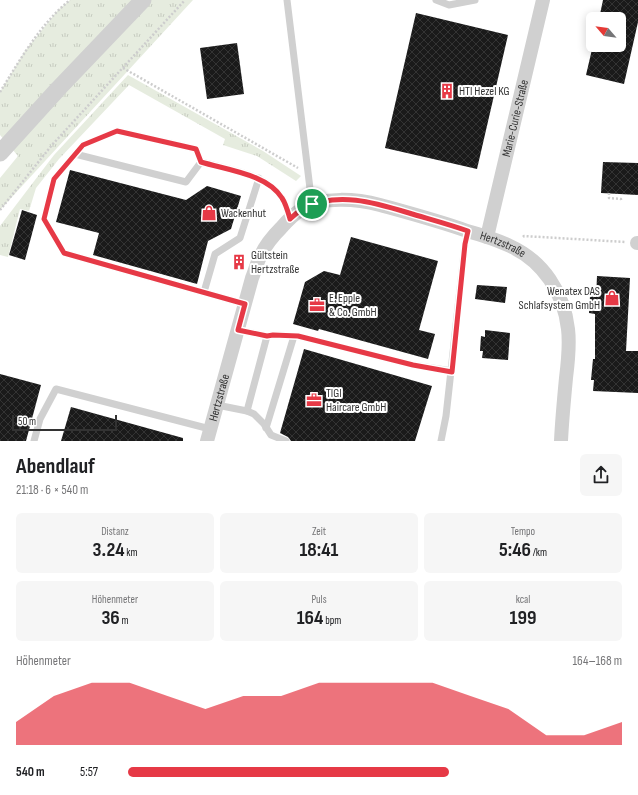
<!DOCTYPE html>
<html lang="de">
<meta charset="utf-8">
<style>
:root{--surface:#fff;--page:#f6f6f6;--text:#202124;--muted:#757577;--accent:#e63946}
body{margin:0;font-family:"Sofia Sans Condensed",sans-serif;background:var(--page);color:var(--text);height:100vh;display:flex;flex-direction:column;font-size:15px;white-space:nowrap}
*{box-sizing:border-box;margin:0}
p{font-size:13px;color:var(--muted)}
.icon{flex:none;width:22px;height:22px;fill:none;stroke:currentColor;stroke-width:2;stroke-linecap:round;stroke-linejoin:round}
.map{position:relative;height:441px;overflow:hidden}
.drawer{display:flex;flex-direction:column;background:var(--surface);flex:1}
.drawer>*{flex:none}
.needle{width:26px;rotate:298deg}
.buttons{position:absolute;left:586px;top:12px;display:grid;gap:8px}
.buttons a{display:grid;place-items:center;width:40px;height:40px;border-radius:6px;background:var(--surface);box-shadow:0 2px 10px #0003;font-size:20px}
.scale{position:absolute;left:12px;bottom:10px;width:105px;box-sizing:border-box;padding-left:4px;border:2px solid #333;border-top:0;font-size:11px;line-height:14px;white-space:nowrap;color:#333;-webkit-text-stroke:3px #fff;paint-order:stroke}
.pin{position:absolute;display:grid;place-items:center;width:34px;height:34px;color:#fff;margin:-17px;border:2px solid #fff;border-radius:50%;box-shadow:0 1px 4px #0007}
.round{display:grid;place-items:center;flex:none;width:42px;height:42px;border-radius:6px;background:var(--page)}
.headline{display:flex;align-items:center;justify-content:space-between;height:68px;padding:0 16px}
h1{font-size:22px;font-weight:700;line-height:30px}
.metrics{display:grid;grid-template-columns:repeat(3,1fr);gap:6px;height:68px;padding:4px 16px}
.metrics div{display:grid;align-content:center;border-radius:6px;background:var(--page);text-align:center}
.metrics b{font-size:20px;font-weight:700}
.metrics small{font-size:11px;font-weight:400}
.metrics p{font-size:11px}
.chart{height:112px;padding:8px 16px}
.chart p{display:flex;justify-content:space-between}
.chart svg{width:100%;height:72px;margin-top:4px;fill:var(--accent);opacity:.7}
ul{padding:0 16px;list-style:none;font-size:13px}
li{display:grid;grid-template-columns:64px 48px 1fr;align-items:center;height:30px}
li i{height:10px;border-radius:5px;background:var(--accent)}
.map>svg:first-child{display:block}
</style>
<div class="map">
<svg width="638" height="441" viewBox="0 0 638 441">
<defs>
<pattern id="grass-tufts" width="24" height="20" patternUnits="userSpaceOnUse"><rect width="24" height="20" fill="#e6ecdf"/><path d="M3 7l-1-3M5 7V3M7 7l1-3M15 17l-1-3M17 17v-4M19 17l1-3" fill="none" stroke="#c6cbc0"/></pattern>
<pattern id="building-cross-hatch" width="8" height="8" patternUnits="userSpaceOnUse"><rect width="8" height="8" fill="#1a1a1a"/><path d="M0 0l8 8M0 8l8-8" fill="none" stroke="#333"/></pattern>
</defs>
<rect width="100%" height="100%" fill="#fff"/>
<g fill="url(#grass-tufts)">
<polygon points="70,0 193,0 0,210 0,178 18,156 0,135 0,92 25,51 58,10"/>
<polygon points="128,75 263,151 301,176 296,181 257,156 223,145 225,139 129,85 59,159 36,188 29,211 20,209 8,257 0,255 0,226 54,155"/>
</g>
<g fill="url(#building-cross-hatch)">
<polygon points="603,0 638,0 638,22 624,84 586,75 593,45 619,45 619,19 599,19"/>
<polygon points="416,13 508,35 477,169 385,148"/>
<polygon points="237,43 244,94 207,99 200,48"/>
<polygon points="603,162 638,163 638,195 601,193"/>
<polygon points="70,170 186,200 207,186 241,196 231,229 208,241 197,284 93,255 99,233 56,222"/>
<polygon points="22,210 37,215 25,260 9,255"/>
<polygon points="351,237 438,261 419,330 435,334 428,359 319,329 318,331 293,324 305,282 324,271 340,275"/>
<polygon points="597,276 630,278 626,351 638,351 638,393 593,391 594,380 591,380 593,359 595,359 595,314 589,313 590,296 596,297"/>
<polygon points="477,285 507,287 505,303 475,299"/>
<polygon points="485,330 510,333 508,360 482,358 483,351 480,351 481,336 485,337"/>
<polygon points="304,349 432,386 415,441 291,441 288,437 280,433"/>
<polygon points="0,374 41,385 26,441 0,441"/>
<polygon points="71,407 183,438 183,441 61,441"/>
</g>
<g fill="none" stroke-linecap="round" stroke-linejoin="round">
<g stroke="#cdcdcd" stroke-width="2.5" stroke-dasharray="2 2" stroke-linecap="butt">
<polyline points="123,68 298,168"/>
<path d="M0 92C20 60 40 24 70 0"/>
<polyline points="609,193 609,198 621,199 621,201"/>
<polyline points="0,210 52,145 185,0"/>
<polyline points="523,237 524,236 625,242"/>
</g>
<g stroke="#d0d0d0" stroke-width="7">
<polyline points="287,0 312,205"/>
<polyline points="436,0 449,5 475,0"/>
<polyline points="75,154 186,182 201,162"/>
<polyline points="204,292 215,254 240,238 259,178"/>
<path d="M245 304 64 253 44 219 54 179 83 145 117 131 196 149 201 162C227 169 267 174 282 198 286 204 288 212 290 219"/>
<polyline points="238,330 267,336 273,335 298,336 413,365 452,371"/>
<polyline points="217,405 247,411 254,414 264,424 271,435 286,441"/>
<polyline points="247,411 267,336"/>
<polyline points="266,428 294,336"/>
<polyline points="34,441 40,419 56,389 210,429"/>
<polyline points="441,441 446,416 465,244 468,231"/>
</g>
<g stroke="#d0d0d0" stroke-width="14">
<path id="s1" d="M487 237 543 0"/>
<polyline points="637,243 638,243"/>
<path id="s2" d="M207 441 252 278C255 271 257 262 261 255 266 244 273 236 281 228 287 221 294 214 302 209 323 196 357 199 380 205 409 213 439 221 467 231 482 235 497 240 510 246 543 261 564 293 568 329 570 345 568 362 566 378 564 399 562 420 561 441"/>
</g>
<polyline stroke="#d0d0d0" stroke-width="17" points="0,153 58,89 143,0"/>
</g>
<g fill="none" stroke-linecap="round" stroke-linejoin="round">
<g stroke="#fff" stroke-width="8">
<path id="route" d="M117 131 196 149 201 162C227 170 267 174 282 198 286 204 288 212 290 219 294 215 299 211 304 208 338 191 376 203 409 213 429 219 448 224 468 231L465 244 452 372 413 365 298 336 273 335 267 336 238 330 245 304 64 253 44 219 54 179 83 145Z"/>
</g>
<use href="#route" stroke="#e63946" stroke-width="5"/>
</g>
<defs>
<g id="building-bare" transform="scale(1.2)"><path d="M-4-6H4V6H1V3H-1V6H-4ZM-2.5-4.3h1.7v1.8h-1.7ZM.8-4.3h1.7v1.8H.8ZM-2.5-1h1.7V.8h-1.7ZM.8-1h1.7V.8H.8Z" fill="#e63946" stroke="#fff" stroke-width="2.5" paint-order="stroke"/></g>
<g id="shop-bare" transform="scale(1.2)"><path d="M-5-2.5h2.3a2.7 3.5 0 0 1 5.4 0H5L5.5 6h-11ZM-1.5-2.5h3a1.5 2.3 0 0 0-3 0Z" fill="#e63946" stroke="#fff" stroke-width="2.5" paint-order="stroke"/></g>
<g id="office-bare" transform="scale(1.2)"><path d="M-6-3h4V-5.5h4V-3h4V5H-6ZM-1-4.5V-3h2v-1.5ZM-6 0V1H6V0Z" fill="#e63946" stroke="#fff" stroke-width="2.5" paint-order="stroke"/></g>
</defs>
<g fill-rule="evenodd">
<use href="#building-bare" x="447" y="91"/>
<use href="#shop-bare" x="209" y="213"/>
<use href="#building-bare" x="239" y="262"/>
<use href="#shop-bare" x="612" y="298"/>
<use href="#office-bare" x="317" y="305"/>
<use href="#office-bare" x="314" y="400"/>
</g>
<g text-anchor="middle" stroke-width="4" stroke-linejoin="round" paint-order="stroke">
<g font-size="12" fill="#333" stroke="#fff" text-anchor="start">
<text x="459" y="95">HTI Hezel KG</text>
<text x="221" y="217">Wackenhut</text>
<text x="251" y="259">Gültstein<tspan x="251" dy="14">Hertzstraße</tspan></text>
<text x="600" y="295" text-anchor="end">Wenatex DAS<tspan x="600" dy="14">Schlafsystem GmbH</tspan></text>
<text x="329" y="302">E. Epple<tspan x="329" dy="14">&amp; Co. GmbH</tspan></text>
<text x="326" y="397">TIGI<tspan x="326" dy="14">Haircare GmbH</tspan></text>
</g>
<g font-size="12" fill="#333" stroke="#fff">
<text dy="4" stroke="none"><textPath href="#s1" startOffset="122">Marie-Curie-Straße</textPath></text>
<text dy="4" stroke="none"><textPath href="#s2" startOffset="465">Hertzstraße</textPath></text>
<text dy="4" stroke="none"><textPath href="#s2" startOffset="45">Hertzstraße</textPath></text>
</g>
</g>
</svg>
<div class="buttons">
<a><svg class="needle" viewBox="-14 -14 28 28"><path d="M0-13l5 13h-10z" fill="#e53935"/><path d="M0 13l5-13h-10z" fill="#757577"/></svg></a>
</div>
<div class="scale">50 m</div>
<div class="pin" style="left:312px;top:204px;background:#1e9e55"><svg class="icon" aria-label="arrive" viewBox="0 0 24 24"><path d="M6 21V4h12l-3 4 3 4H6"/></svg></div>
</div>
<section class="drawer">
<div class="headline"><div><h1>Abendlauf</h1><p>21:18 · 6 × 540 m</p></div><a class="round"><svg class="icon" aria-label="share" viewBox="0 0 24 24"><path d="M12 15V3M7 8l5-5 5 5M5 13v7h14v-7"/></svg></a></div>
<div class="metrics">
<div><p>Distanz</p><b>3.24<small> km</small></b></div>
<div><p>Zeit</p><b>18:41</b></div>
<div><p>Tempo</p><b>5:46<small> /km</small></b></div>
</div>
<div class="metrics">
<div><p>Höhenmeter</p><b>36<small> m</small></b></div>
<div><p>Puls</p><b>164<small> bpm</small></b></div>
<div><p>kcal</p><b>199</b></div>
</div>
<div class="chart"><p><span>Höhenmeter</span>164–168 m</p>
<svg viewBox="0 0 160 44" preserveAspectRatio="none"><path d="M0 44V30L10 14L20 6L30 6L40 14L50 22L60 14L70 14L80 6L90 6L100 6L110 6L120 14L130 22L140 38L150 38L160 30V44z"/></svg>
</div>
<ul>
<li><b>540 m</b>5:57<i style="width:65%"></i></li>
</ul>
</section>
